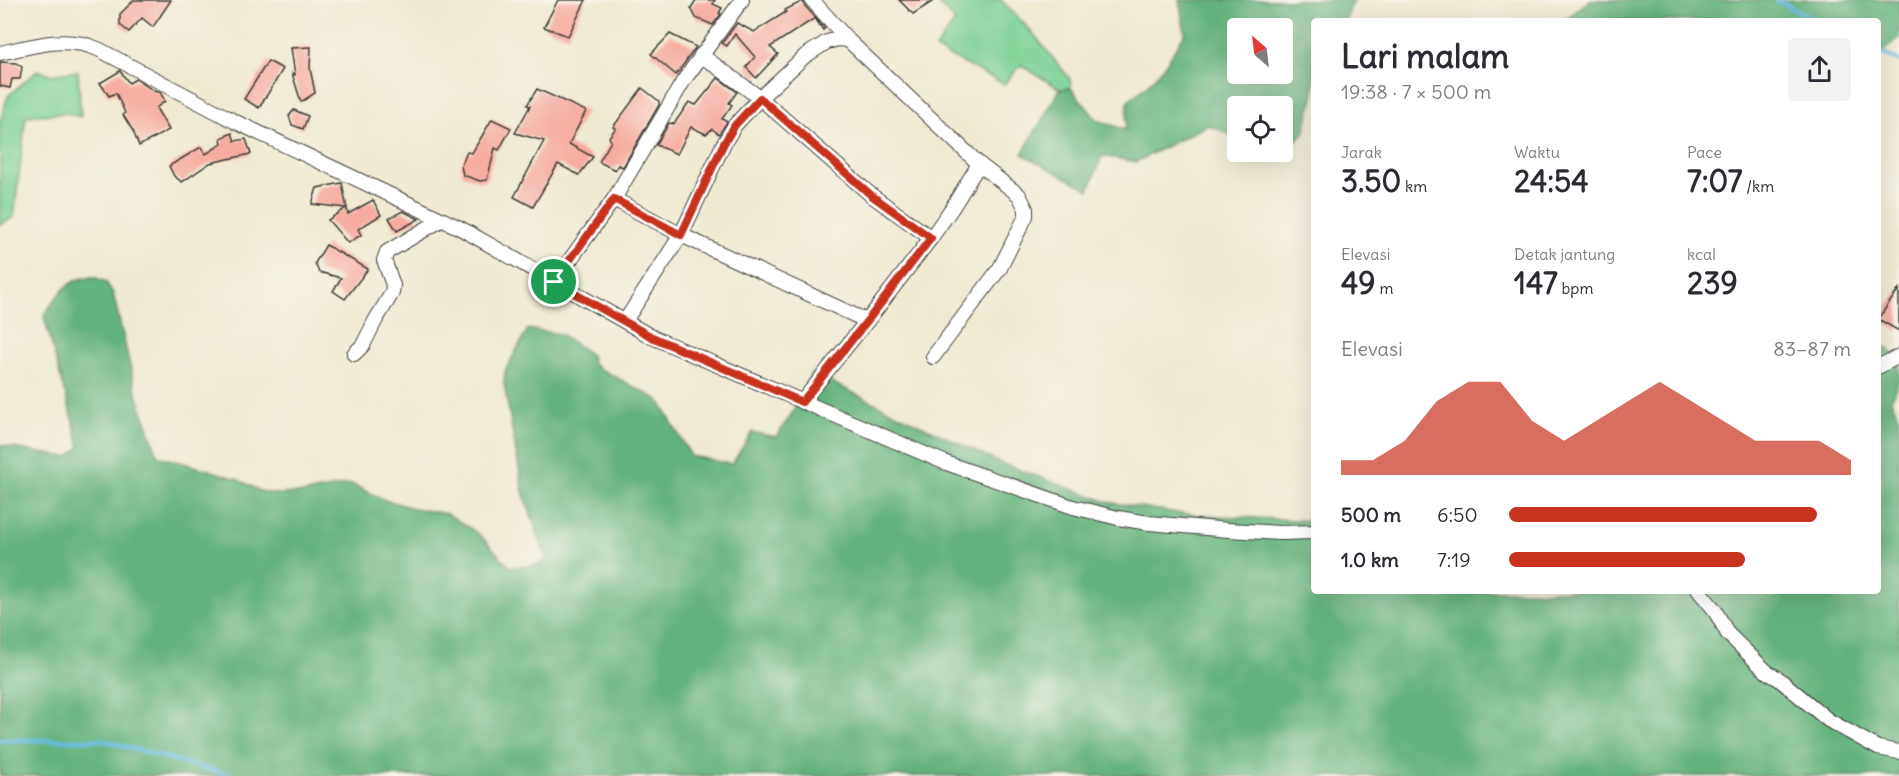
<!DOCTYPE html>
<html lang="id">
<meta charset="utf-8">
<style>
:root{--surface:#fff;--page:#f2f2f3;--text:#2b2b33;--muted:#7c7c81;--accent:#c8321e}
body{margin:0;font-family:Delius,sans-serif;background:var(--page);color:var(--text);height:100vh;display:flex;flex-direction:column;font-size:22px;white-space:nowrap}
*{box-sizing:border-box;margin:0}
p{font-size:20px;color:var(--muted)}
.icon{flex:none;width:33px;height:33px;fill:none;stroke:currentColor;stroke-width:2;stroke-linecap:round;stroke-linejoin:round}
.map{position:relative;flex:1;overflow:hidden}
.sheet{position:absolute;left:1311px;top:18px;width:570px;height:576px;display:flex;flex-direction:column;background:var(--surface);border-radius:6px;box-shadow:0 6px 24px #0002}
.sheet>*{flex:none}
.needle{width:39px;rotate:332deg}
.controls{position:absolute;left:1227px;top:18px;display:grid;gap:12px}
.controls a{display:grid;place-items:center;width:66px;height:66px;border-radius:6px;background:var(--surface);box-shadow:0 6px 24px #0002;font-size:30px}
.pin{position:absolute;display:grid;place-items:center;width:51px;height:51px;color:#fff;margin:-26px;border:3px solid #fff;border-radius:50%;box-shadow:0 2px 6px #0007}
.round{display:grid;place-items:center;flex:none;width:63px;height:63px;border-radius:6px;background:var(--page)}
.headline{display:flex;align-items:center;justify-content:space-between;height:102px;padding:0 30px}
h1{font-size:33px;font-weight:800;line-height:45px}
.stats{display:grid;grid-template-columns:repeat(3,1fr);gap:9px;height:102px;padding:6px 30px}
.stats div{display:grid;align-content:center}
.stats b{font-size:30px;font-weight:800}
.stats small{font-size:16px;font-weight:400}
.stats p{font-size:16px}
.chart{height:168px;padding:12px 30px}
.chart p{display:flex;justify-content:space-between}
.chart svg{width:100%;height:108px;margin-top:6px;fill:var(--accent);opacity:.7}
ul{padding:0 30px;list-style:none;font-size:20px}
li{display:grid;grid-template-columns:96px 72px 1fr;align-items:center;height:45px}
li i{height:15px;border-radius:8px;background:var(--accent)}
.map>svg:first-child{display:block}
</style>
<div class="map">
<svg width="1899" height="776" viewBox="0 0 1899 776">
<rect width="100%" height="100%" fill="#f7f3e8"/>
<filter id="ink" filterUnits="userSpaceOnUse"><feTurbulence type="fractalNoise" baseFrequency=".0167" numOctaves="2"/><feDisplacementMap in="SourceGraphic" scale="12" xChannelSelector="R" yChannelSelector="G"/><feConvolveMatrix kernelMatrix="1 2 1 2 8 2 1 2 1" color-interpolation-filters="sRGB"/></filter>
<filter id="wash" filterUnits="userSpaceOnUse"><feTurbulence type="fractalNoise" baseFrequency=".008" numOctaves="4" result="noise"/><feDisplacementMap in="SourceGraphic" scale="24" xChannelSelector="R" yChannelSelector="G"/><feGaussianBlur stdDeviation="1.35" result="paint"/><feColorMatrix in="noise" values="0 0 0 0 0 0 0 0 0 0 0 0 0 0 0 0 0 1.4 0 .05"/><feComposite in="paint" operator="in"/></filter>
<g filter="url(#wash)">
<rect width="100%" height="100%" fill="#f0ead3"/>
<g fill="#7bd195" stroke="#4c7658" stroke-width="1.5">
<polygon points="935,0 1001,0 1031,31 1070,79 1071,88 1060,89 1021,65 1004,84 935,49 955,21"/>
<polygon points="38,70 50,75 78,71 81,117 66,113 26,116 14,217 0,225 0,122 8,96"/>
</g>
<g fill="#64b37e" stroke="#40684d" stroke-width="1.5" fill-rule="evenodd">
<path d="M1179 0H1354L1345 21H1314V93L1304 134 1283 150 1282 106H1238L1237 137 1208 125 1136 162 1102 156 1089 190 1022 154 1060 89 1071 88 1097 120 1126 130 1128 101C1158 79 1166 64 1185 33ZM1282 28V74H1238V28Z"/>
<polygon points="1590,0 1899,0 1899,39 1878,55 1878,21 1564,21"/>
<path d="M94 277 106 282 113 293 136 391 158 456 212 471 237 479 260 491 274 494 305 493 351 484 385 500 413 508 447 514 470 528 482 537 510 567 533 566 547 561 523 492 504 384 505 371 528 329 561 334 591 355 593 365 659 400 691 456 732 464 752 432 776 437 791 415 812 373 998 462 1108 502 1185 514 1314 521V591H1878V351L1887 347 1899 365V379L1891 400 1899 417V776H0V445L40 453 68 457 80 447 44 317C51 303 64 284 80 279 84 277 89 278 94 277Z"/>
</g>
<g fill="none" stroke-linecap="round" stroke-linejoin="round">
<g stroke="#61bbdf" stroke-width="4.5">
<polyline points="1777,0 1817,21"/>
<polyline points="1878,51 1899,61"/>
<polyline points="0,740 102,740 233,776"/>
</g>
</g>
<g id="blocks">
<g fill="#f7aba1">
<polygon points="134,0 171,0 153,27 142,18 129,32 120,25 120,14"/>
<polygon points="558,0 586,0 568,36 544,27"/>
<polygon points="696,0 715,0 713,4 722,8 719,13 721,14 713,25 696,18 691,8"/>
<polygon points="899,0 935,0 913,14"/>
<polygon points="803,1 805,6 825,28 823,30 815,18 770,47 778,54 756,78 746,67 755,57 735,34 727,46 722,43 737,23 754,32 786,12 785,10"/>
<polygon points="670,34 696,47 676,75 651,54"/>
<polygon points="311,47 310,68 315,93 301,102 292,73 295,75 291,48"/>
<polygon points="268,61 283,69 259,108 244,99"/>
<polygon points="0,62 16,63 22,67 20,79 12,79 10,88 0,86"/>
<polygon points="120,71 129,83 136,79 156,92 160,92 165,101 156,108 169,130 139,146 133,131 123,115 125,113 116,93 109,96 100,83"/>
<polygon points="718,78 737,92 729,103 732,105 722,119 727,122 719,134 712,129 706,134 691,127 677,154 656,145 669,123 674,124 689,102 696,105"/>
<polygon points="642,88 659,101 659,105 623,167 618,165 615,170 599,162 611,141 609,137 616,128 613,127"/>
<polygon points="537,89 586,111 569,144 593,157 579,175 558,164 533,207 514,197 544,141 515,133 530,106 527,105"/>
<polygon points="294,110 308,116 303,129 292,125 289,116"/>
<polygon points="492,119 511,128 499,150 495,148 487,180 480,181 463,175 461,166 467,152 472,153"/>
<polygon points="232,133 235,141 246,139 251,154 210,163 182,182 174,176 169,166 201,147 206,154 222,144 221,138"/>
<polygon points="342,183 348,214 373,200 381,215 358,229 361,235 348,243 328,220 346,208 312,204 317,188"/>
<polygon points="403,211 419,219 397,231 389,218"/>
<polygon points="326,245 368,269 345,299 333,291 341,278 319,272 315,263"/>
<polygon points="1899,289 1899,331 1878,319"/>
</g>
</g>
</g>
<g filter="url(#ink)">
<use href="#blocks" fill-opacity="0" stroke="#3c3b37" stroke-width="1.5"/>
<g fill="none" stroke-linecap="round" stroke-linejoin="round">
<g stroke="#3c3b37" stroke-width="16">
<g id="minor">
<polyline points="812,0 848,40"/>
<path d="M0 53C33 46 66 35 98 49L236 122 460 228 652 337 946 463 1073 507 1118 518 1149 523 1229 530 1281 533 1314 532"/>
<polyline points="701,55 760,98 871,195 931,238 871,316 802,402"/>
<polyline points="614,199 681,235 867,321"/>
<polyline points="931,238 952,208 979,164"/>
<polyline points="554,282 614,199 684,80 742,0"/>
<polyline points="625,321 681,235 723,145 735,125 760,98 805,56 827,42 838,39 848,40 979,164 1019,195 1026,209 1026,216 1000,268 933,357"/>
<polyline points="354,354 363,345 375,321 392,293 393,285 384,260 387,252 441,220"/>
<polyline points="1878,367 1899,356"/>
<polyline points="1699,591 1714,609 1728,634 1767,672 1779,679 1828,720 1878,748 1899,752"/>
</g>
</g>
<use href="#minor" stroke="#fff" stroke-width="14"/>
</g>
</g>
<g fill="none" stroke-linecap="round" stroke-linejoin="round" filter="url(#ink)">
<g stroke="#fff" stroke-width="12">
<polygon id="route" points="760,98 871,195 931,238 871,316 802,402 652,337 554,282 614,199 681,235 723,145 735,125"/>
</g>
<use href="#route" stroke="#c8321e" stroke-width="8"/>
</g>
</svg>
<div class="controls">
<a><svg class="needle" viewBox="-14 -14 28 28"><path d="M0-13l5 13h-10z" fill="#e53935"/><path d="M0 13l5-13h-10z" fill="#7c7c81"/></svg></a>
<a><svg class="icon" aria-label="locate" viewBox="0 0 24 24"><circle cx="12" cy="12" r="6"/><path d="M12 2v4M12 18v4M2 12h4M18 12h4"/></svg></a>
</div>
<div class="pin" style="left:554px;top:282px;background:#1e9e55"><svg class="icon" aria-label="arrive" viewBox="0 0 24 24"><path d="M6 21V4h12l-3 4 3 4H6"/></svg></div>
<section class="sheet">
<div class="headline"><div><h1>Lari malam</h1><p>19:38 · 7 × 500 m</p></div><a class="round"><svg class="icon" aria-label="share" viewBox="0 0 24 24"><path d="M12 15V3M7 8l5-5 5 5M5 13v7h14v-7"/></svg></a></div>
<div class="stats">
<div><p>Jarak</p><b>3.50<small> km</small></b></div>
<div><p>Waktu</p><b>24:54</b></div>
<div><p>Pace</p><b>7:07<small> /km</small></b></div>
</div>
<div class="stats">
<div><p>Elevasi</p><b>49<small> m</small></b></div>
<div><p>Detak jantung</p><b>147<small> bpm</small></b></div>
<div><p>kcal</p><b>239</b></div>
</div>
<div class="chart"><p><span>Elevasi</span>83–87 m</p>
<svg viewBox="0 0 160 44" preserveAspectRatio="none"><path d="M0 44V38L10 38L20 30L30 14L40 6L50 6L60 22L70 30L80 22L90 14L100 6L110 14L120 22L130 30L140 30L150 30L160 38V44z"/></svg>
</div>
<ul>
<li><b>500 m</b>6:50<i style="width:90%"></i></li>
<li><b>1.0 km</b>7:19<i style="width:69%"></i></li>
</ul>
</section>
</div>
